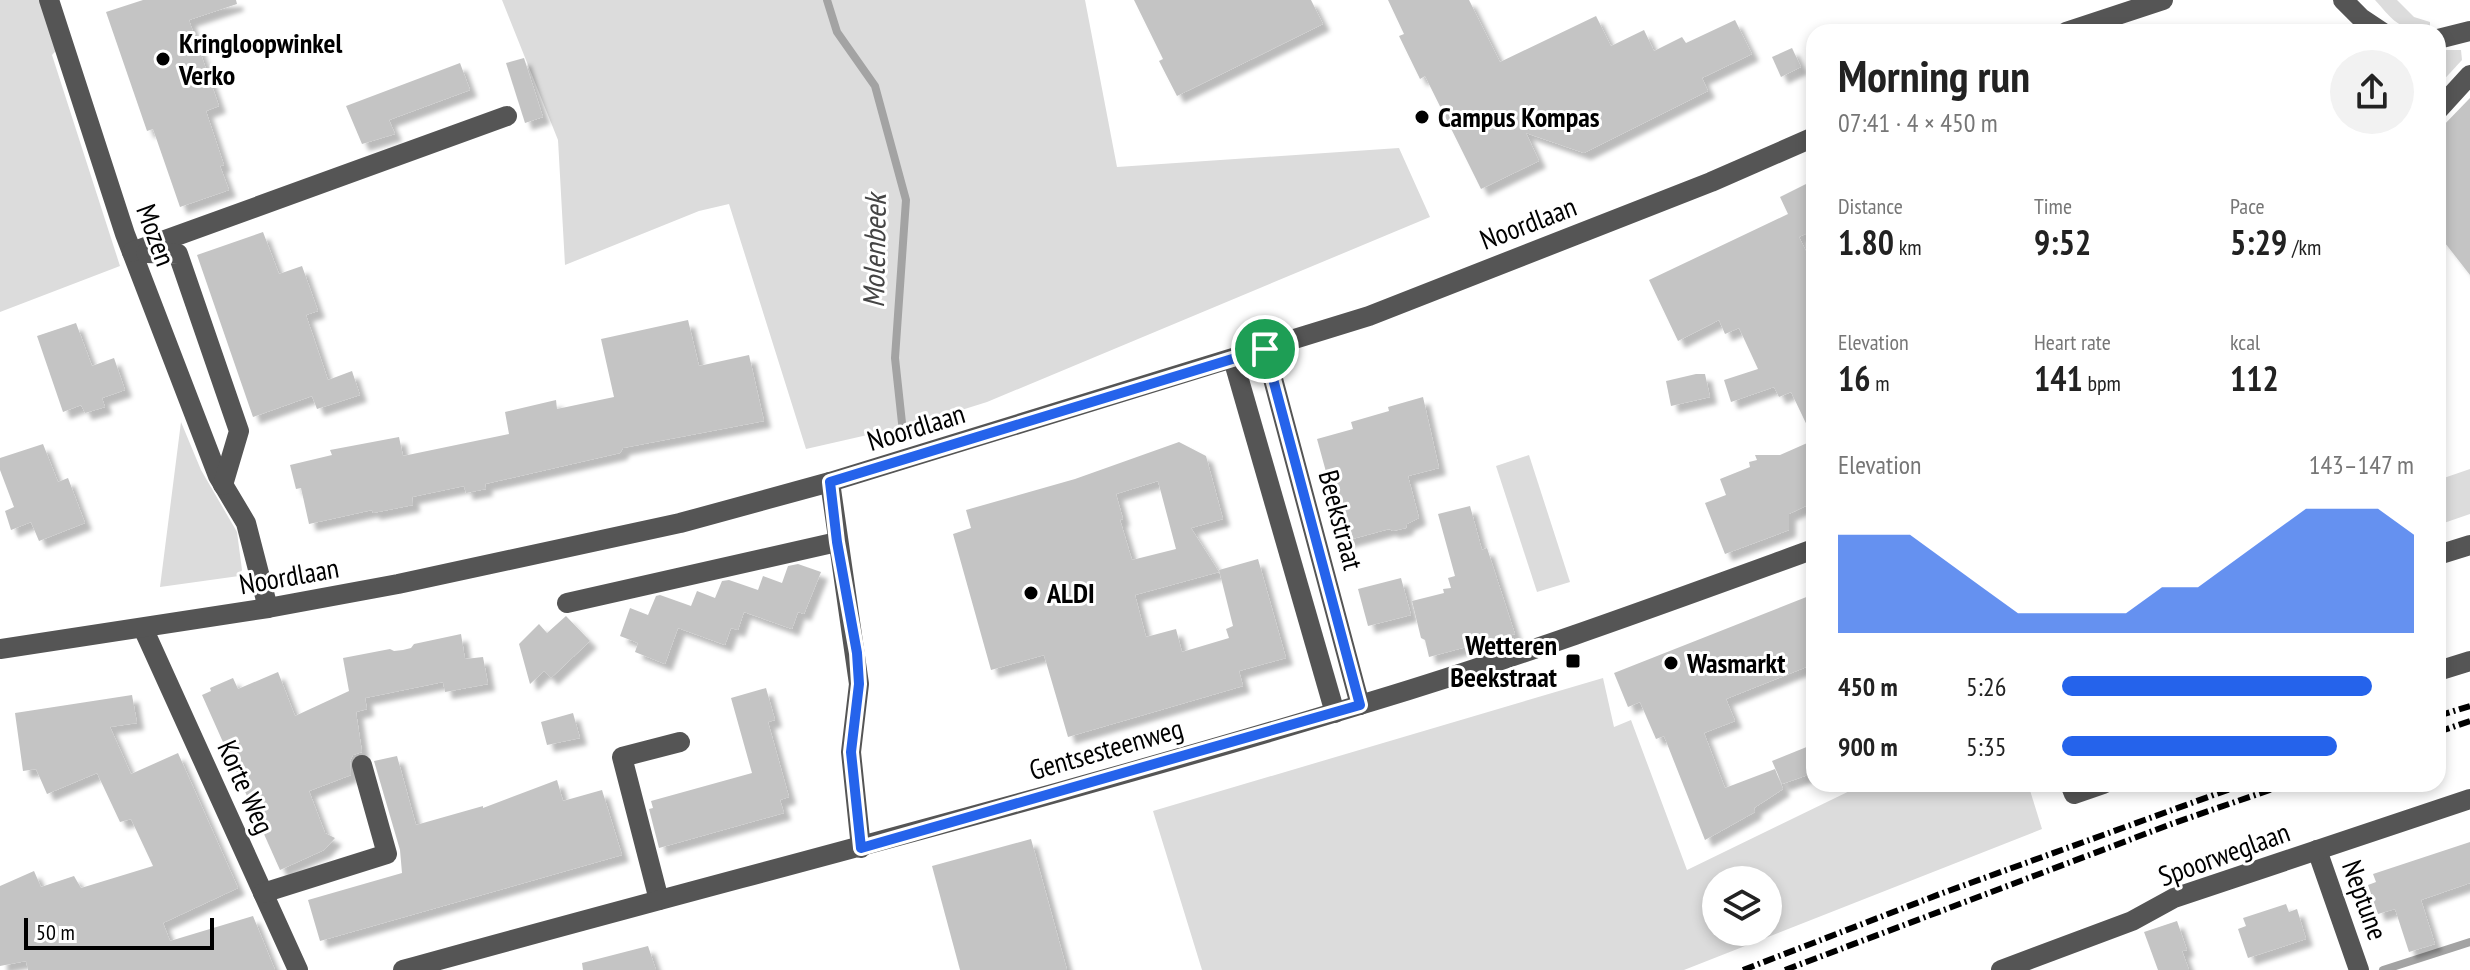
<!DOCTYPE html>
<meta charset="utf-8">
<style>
:root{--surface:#fff;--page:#f2f2f2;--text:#222;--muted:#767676;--accent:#2563eb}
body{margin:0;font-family:"PT Sans Narrow",sans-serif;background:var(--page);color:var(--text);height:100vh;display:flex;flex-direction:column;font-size:30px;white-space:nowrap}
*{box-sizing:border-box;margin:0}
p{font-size:26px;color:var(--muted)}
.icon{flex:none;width:44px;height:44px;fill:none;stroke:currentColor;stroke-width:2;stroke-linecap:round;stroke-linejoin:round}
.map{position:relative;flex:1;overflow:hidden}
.sheet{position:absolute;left:1806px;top:24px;width:640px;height:768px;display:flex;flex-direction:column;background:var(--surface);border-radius:24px;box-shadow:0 4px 12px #0003}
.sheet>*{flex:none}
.fabs{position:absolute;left:1702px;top:866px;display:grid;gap:16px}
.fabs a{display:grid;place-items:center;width:80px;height:80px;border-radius:50%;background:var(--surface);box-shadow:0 4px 12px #0003;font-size:40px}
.scale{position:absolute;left:24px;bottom:20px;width:190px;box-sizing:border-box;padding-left:8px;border:4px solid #000;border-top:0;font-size:22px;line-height:28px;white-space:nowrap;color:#000;-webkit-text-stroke:6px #fff;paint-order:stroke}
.pin{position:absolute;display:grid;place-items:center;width:68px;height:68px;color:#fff;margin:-34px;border:4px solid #fff;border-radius:50%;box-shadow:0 2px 8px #0007}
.round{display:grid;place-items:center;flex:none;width:84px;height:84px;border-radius:42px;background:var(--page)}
.headline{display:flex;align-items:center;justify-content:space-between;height:136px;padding:0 32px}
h1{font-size:44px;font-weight:700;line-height:60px}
.stats{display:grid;grid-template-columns:repeat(3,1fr);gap:12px;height:136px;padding:8px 32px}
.stats div{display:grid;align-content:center}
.stats b{font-size:34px;font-weight:700}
.stats small{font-size:22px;font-weight:400}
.stats p{font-size:22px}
.chart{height:224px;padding:16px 32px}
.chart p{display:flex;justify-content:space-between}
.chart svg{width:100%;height:144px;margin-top:8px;fill:var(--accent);opacity:.7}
ul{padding:0 32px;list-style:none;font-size:26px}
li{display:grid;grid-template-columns:128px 96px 1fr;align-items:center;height:60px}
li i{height:20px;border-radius:10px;background:var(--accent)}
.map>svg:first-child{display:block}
</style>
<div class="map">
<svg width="2470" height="970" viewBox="0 0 2470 970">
<defs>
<filter id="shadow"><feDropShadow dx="7" dy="7" stdDeviation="2" flood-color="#0004"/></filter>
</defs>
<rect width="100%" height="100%" fill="#fff"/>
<g fill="#dcdcdc" fill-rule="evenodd">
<polygon points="0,0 49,0 63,43 52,55 120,266 0,312"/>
<polygon points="502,0 1085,0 1117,167 1399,148 1430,217 987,402 920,423 806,449 729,204 699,211 565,265 558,140"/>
<path d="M2375 0H2397L2414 17 2430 22V26C2398 31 2395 22 2375 0Z"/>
<polygon points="2438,50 2461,50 2462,60 2438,86"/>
<polygon points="181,422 201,470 237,532 242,570 239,576 160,587"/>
<polygon points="1529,455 1570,582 1537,592 1496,466"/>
<polygon points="2470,469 2470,514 2438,525 2438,480"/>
<path d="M1603 678 1614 727 1631 720 1687 870 1864 784H2028L2042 829 1684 970H1202L1153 811ZM1768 880V932H1716V880Z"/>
</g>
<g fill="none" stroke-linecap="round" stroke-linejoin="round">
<g stroke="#a3a3a3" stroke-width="8">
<polyline points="827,0 837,32 875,86 906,200 895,358 902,423"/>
<polyline points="2383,970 2470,942"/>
</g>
</g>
<g fill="#c4c4c4" fill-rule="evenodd" filter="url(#shadow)">
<polygon points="143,0 236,0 237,4 189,20 219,106 206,111 224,165 220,166 229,190 180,207 153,129 147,131 106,12"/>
<polygon points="1134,0 1311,0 1323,24 1177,96 1159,61 1163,59"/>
<polygon points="1388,0 1469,0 1500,62 1596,16 1611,46 1644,30 1654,51 1682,37 1686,43 1735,20 1752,54 1702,78 1708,91 1584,153 1526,133 1539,161 1481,189 1425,76 1420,79 1399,36 1404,34"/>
<polygon points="1792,48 1801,67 1781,77 1772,57"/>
<polygon points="524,58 543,117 525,123 506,63"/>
<polygon points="460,63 470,90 389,120 395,134 362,144 346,106"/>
<polygon points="2470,98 2470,275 2438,234 2438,131"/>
<polygon points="1814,180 1814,230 1799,237 1814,267 1814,502 1789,514 1789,530 1725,554 1705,503 1726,495 1720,479 1750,467 1749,462 1757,460 1755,455 1780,455 1814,440 1791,392 1779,397 1774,387 1731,402 1724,380 1758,369 1739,328 1725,334 1719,320 1678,341 1649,280 1788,214 1780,197"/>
<polygon points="263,232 279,274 302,266 318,311 306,315 328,380 352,371 360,395 317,409 312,396 253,417 197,255"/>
<polygon points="688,320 699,366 749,355 764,421 623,448 620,453 485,484 486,489 466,493 464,486 412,497 413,505 373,513 372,510 309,524 301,488 296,489 290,465 332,455 330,450 399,437 403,456 509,434 505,412 556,400 557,409 614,397 601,339"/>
<polygon points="76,323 92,366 114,358 125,390 102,398 105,407 85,413 81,405 63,412 37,336"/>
<polygon points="1696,374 1705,374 1710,397 1671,406 1666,381"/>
<polygon points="1423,397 1439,468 1408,476 1419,518 1407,524 1406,528 1393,531 1389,529 1345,541 1317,439 1353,429 1351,422 1389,411 1388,407"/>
<path d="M1179 442 1206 456 1223 519 1191 528 1219 572 1135 595 1146 637 1176 629 1182 652 1229 638 1226 629 1233 626 1219 570 1258 559 1286 658 1239 671 1243 686 1068 737 1044 655 991 670 953 534 971 528 966 510 1075 479ZM1158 481 1176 549 1132 560 1120 520 1123 519 1116 494Z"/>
<polygon points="43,444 58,482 68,478 85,523 39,541 31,522 11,530 5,511 14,507 0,470 0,458"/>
<polygon points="1470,506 1482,550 1487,548 1515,634 1429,657 1425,640 1421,638 1412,601 1444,593 1443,589 1451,588 1448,578 1455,576 1438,514"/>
<polygon points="798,564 821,572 804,614 798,612 792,629 744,612 738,630 731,628 725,645 678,628 665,664 635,652 638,643 620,636 630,608 648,615 656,596 660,595 691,606 697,591 715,598 722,581 729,580 758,590 763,576 782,583 788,566"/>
<polygon points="1401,578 1411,615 1368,626 1358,589"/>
<polygon points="1814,594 1814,664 1726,699 1735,721 1704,733 1725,788 1775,769 1783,789 1754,808 1755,812 1705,840 1664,736 1656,739 1640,702 1628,707 1614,673"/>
<polygon points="566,616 590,641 551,678 544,671 530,684 519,644 539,624 547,633"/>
<polygon points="461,634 465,659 483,657 488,684 445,692 443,682 365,698 367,709 356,712 362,752 353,755 350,761 351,775 309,791 325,833 335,838 324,850 280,870 202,695 211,691 210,688 233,678 238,689 278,672 295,716 349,691 343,658 390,649 394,651 403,650 411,648 414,644"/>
<polygon points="766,688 775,720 768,722 789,797 780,800 784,813 659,848 649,809 653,808 651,801 752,773 731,698"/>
<polygon points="132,695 137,723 110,727 131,774 178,753 238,888 163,923 170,941 253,916 275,970 28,970 26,961 0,966 0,886 34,871 41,887 74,876 81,888 153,866 131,819 120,822 97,773 47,794 36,769 23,771 15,713"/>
<polygon points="573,713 580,738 547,745 541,722"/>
<polygon points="1814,744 1814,769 1805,776 1782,784 1772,761"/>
<polygon points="397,756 416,825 483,806 483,808 557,780 563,801 602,790 622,855 320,941 308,900 402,873 400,850 374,761"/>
<polygon points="1031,839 1067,970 960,970 932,866"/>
<polygon points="2470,842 2470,883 2421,900 2435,944 2409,952 2395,909 2378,914 2368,885 2376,882 2373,874"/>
<polygon points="2286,904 2289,912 2297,909 2306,939 2248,958 2238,929 2246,926 2243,918"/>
<polygon points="2177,921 2187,950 2182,951 2189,970 2158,970 2144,932"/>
<polygon points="648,946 656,970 583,970 582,963"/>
</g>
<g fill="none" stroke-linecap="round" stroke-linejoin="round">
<g stroke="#555" stroke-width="20">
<polyline points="49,0 125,234 218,476 246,523 268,608"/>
<polyline points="2343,0 2361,18 2382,32"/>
<polyline points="2066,32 2163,0"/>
<polyline points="2438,39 2470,31"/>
<polyline points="2438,110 2470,75"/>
<polyline points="132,252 507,116"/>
<polyline points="146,253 178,254 239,431 223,485"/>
<polyline points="1265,349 1360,705"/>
<polyline points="1233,359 1335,713"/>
<polyline points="830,482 859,684 851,752 861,848"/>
<polyline points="2438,555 2470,545"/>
<polyline points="567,603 837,542"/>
<polyline points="143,628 298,970"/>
<polyline points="0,649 268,608 398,584 680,523 830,482 1369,316 1711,182 1814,137"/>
<polyline points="2438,671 2470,661"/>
<polyline points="2070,784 2074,794 2103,784"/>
<polyline points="2317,850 2359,970"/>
<polyline points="263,893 387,854 362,765"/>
<polyline points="659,900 622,757 680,742"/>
<path d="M403 970C726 880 1052 799 1373 701 1522 656 1668 602 1814 549"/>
<polyline points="2001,970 2132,921 2174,898 2470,799"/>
</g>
<g stroke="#000" stroke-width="6" stroke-dasharray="12 4 2 4" stroke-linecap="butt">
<polyline points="2438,716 2470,706"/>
<polyline points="2438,732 2470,721"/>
<polyline points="1743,970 1940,894 2244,784"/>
<polyline points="1785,970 2174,823 2287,784"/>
</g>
</g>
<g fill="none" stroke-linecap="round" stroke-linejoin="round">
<g stroke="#fff" stroke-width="16">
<polygon id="route" points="1265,349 1360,705 861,848 851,752 859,684 857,653 837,542 830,482"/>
</g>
<use href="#route" stroke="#2563eb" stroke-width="10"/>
</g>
<g fill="#000" stroke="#fff" stroke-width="3">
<circle cx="163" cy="59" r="8"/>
<circle cx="1422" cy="117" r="8"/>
<circle cx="1031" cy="593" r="8"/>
<rect x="1565" y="653" width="16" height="16" rx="4"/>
<circle cx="1671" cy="663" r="8"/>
</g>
<g text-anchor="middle" stroke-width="6" stroke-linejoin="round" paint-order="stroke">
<g font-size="28" font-weight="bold" fill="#000" stroke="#fff" text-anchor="start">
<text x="179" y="53">Kringloopwinkel<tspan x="179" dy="32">Verko</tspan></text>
<text x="1438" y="127">Campus Kompas</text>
<text x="1047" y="603">ALDI</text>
<text x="1557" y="655" text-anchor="end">Wetteren<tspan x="1557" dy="32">Beekstraat</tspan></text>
<text x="1687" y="673">Wasmarkt</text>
</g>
<g font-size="28" fill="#000" stroke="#fff">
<text transform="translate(1528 223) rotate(-21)" y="10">Noordlaan</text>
<text transform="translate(156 235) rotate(70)" y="10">Mozen</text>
<text transform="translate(916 427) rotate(-17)" y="10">Noordlaan</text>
<text transform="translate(1341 520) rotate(75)" y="10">Beekstraat</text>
<text transform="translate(289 576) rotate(-10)" y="10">Noordlaan</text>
<text transform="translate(1106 749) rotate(-16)" y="10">Gentsesteenweg</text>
<text transform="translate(246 787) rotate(66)" y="10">Korte Weg</text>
<text transform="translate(2224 854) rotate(-20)" y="10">Spoorweglaan</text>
<text transform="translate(2365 900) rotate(70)" y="10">Neptune</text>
</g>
<g font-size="30" font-style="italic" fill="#444" stroke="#fff">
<text transform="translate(875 251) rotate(-89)" y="10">Molenbeek</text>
</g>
</g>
</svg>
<div class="fabs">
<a><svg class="icon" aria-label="layers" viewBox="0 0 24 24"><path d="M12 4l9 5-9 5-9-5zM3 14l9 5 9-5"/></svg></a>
</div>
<div class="scale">50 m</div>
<div class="pin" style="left:1265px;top:349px;background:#1e9e55"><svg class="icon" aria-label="arrive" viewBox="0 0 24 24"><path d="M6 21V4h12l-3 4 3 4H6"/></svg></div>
<section class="sheet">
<div class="headline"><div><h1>Morning run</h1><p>07:41 · 4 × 450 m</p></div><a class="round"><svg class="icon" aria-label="share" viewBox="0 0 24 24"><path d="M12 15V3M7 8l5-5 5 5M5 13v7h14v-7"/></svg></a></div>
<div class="stats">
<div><p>Distance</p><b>1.80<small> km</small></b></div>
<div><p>Time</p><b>9:52</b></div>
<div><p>Pace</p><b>5:29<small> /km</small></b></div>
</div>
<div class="stats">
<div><p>Elevation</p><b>16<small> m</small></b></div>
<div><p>Heart rate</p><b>141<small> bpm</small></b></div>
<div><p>kcal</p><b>112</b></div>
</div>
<div class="chart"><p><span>Elevation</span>143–147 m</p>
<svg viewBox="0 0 160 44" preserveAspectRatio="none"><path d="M0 44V14L10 14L20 14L30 22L40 30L50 38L60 38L70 38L80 38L90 30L100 30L110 22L120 14L130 6L140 6L150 6L160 14V44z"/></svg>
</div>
<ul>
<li><b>450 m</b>5:26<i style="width:88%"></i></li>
<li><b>900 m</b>5:35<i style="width:78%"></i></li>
</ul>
</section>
</div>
